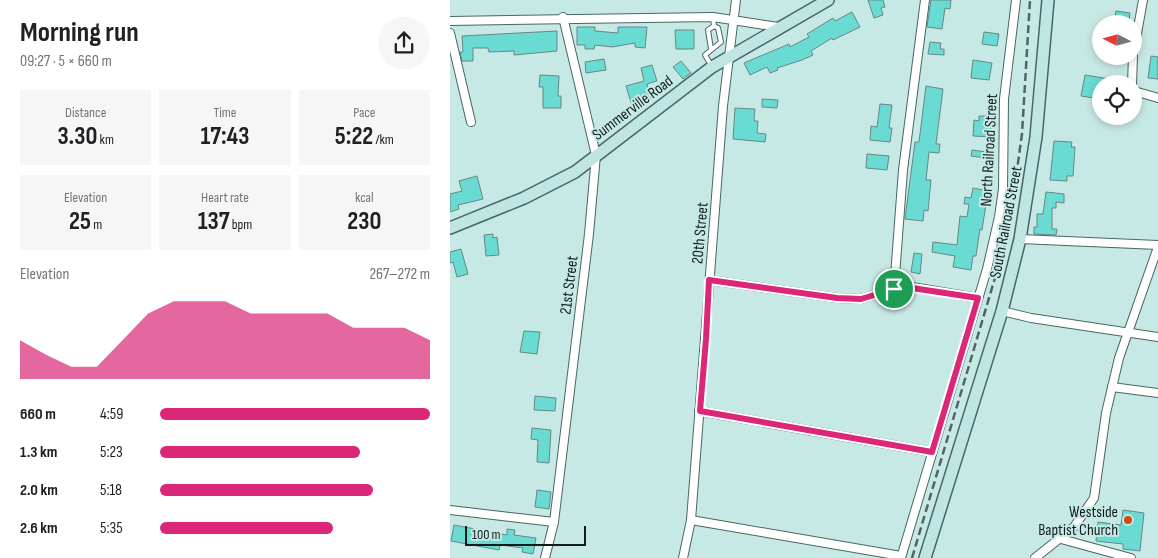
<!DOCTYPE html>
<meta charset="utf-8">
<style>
:root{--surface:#fff;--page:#f6f6f6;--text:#202124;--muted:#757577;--accent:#db2777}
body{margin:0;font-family:"Sofia Sans Condensed",sans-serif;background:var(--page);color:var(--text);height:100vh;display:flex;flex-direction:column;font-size:19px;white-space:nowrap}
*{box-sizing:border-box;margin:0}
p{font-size:16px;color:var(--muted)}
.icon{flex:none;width:28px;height:28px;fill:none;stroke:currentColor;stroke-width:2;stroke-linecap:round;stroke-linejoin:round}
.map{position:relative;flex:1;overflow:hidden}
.panel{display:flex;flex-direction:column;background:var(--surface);width:450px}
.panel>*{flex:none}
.needle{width:32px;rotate:276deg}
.controls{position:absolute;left:642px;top:15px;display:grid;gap:10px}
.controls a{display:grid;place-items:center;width:50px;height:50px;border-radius:50%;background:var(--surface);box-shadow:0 2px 8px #0003;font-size:25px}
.scale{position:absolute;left:15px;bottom:12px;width:121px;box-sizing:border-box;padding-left:5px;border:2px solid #111d1c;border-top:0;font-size:14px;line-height:18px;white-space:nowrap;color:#111d1c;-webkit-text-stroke:4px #c7e9e6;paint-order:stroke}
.pin{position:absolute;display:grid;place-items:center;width:42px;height:42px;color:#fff;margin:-21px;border:2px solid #fff;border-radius:50%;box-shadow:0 1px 5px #0007}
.round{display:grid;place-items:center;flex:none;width:52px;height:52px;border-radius:26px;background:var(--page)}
.overview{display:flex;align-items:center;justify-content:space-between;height:85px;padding:0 20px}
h1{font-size:28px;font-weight:700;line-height:38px}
.stats{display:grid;grid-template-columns:repeat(3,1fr);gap:8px;height:85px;padding:5px 20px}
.stats div{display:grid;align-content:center;border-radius:0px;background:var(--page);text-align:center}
.stats b{font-size:25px;font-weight:700}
.stats small{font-size:14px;font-weight:400}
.stats p{font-size:14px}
.chart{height:140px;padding:10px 20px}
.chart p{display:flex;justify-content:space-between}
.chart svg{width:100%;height:90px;margin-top:5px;fill:var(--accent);opacity:.7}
ul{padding:0 20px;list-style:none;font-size:16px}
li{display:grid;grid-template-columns:80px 60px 1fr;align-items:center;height:38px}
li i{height:12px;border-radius:6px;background:var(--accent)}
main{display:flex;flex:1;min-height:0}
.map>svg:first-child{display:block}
</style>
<main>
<section class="panel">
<div class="overview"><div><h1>Morning run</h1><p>09:27 · 5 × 660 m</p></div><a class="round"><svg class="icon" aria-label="share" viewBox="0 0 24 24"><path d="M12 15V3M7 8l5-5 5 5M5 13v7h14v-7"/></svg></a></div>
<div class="stats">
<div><p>Distance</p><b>3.30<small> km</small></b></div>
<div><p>Time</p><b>17:43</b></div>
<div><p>Pace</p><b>5:22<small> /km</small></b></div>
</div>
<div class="stats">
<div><p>Elevation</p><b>25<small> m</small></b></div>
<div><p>Heart rate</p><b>137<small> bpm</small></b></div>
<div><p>kcal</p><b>230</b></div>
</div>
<div class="chart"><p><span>Elevation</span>267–272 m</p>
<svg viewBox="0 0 160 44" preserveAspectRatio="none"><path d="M0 44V25L10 32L20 38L30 38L40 25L50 12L60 6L70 6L80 6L90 12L100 12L110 12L120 12L130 19L140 19L150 19L160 25V44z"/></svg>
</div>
<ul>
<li><b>660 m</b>4:59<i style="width:100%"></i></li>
<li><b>1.3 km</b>5:23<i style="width:74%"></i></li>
<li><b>2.0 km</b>5:18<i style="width:79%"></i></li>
<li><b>2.6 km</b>5:35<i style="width:64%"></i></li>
</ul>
</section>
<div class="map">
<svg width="708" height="558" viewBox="0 0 708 558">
<rect width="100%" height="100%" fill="#c7e9e6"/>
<g fill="#69dbd2" stroke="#688784">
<polygon points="418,0 433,0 435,7 431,8 433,15 424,18"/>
<polygon points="481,0 501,0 500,9 495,8 492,29 477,27"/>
<polygon points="666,11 680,13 679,24 664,24"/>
<polygon points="402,12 410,27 383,40 382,38 361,51 363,55 352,60 327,68 328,70 320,73 317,67 300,75 294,63 339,44 340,47 359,37 357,34 383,18 385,21"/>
<polygon points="127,27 145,27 145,31 168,33 168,27 197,27 195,48 185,47 185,43 162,47 145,45 144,49 135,49 135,45 127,45"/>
<polygon points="225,30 244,30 244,49 226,49"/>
<polygon points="107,31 107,51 64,55 64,51 39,52 38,48 23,48 23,61 12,61 10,52 13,52 12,36"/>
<polygon points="534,32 549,34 547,46 532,44"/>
<polygon points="480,42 491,43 490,49 494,49 494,55 478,54"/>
<polygon points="701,56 708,57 708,79 698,78"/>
<polygon points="154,59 156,70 136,73 135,62"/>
<polygon points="523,60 542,63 539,80 521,78"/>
<polygon points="231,61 241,73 233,79 223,67"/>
<polygon points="202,65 207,81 197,84 201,100 195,102 196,105 183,109 176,86 194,81 191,68"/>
<polygon points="90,75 109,76 108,96 111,96 111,108 93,108 93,87 89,87"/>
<polygon points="635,75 666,80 665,84 651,84 651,99 631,96"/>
<polygon points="476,86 493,89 486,144 490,144 489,153 479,152 476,180 481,180 478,211 474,210 473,221 455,219 465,142 469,142"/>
<polygon points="312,99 328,100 327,108 312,107"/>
<polygon points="430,104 442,105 439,128 442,128 440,142 420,140 421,126 427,127"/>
<polygon points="285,108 305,109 304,121 308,121 307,133 316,134 315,142 283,139"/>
<polygon points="529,116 537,116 537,124 542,124 541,137 523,136 524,120 529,121"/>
<polygon points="604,141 622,142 621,147 625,147 623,176 617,176 617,181 600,180"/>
<polygon points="522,150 545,153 544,159 521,156"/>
<polygon points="417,154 439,156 437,170 416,168"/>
<polygon points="27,176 33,199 8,205 9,209 0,212 0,194 12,191 9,181"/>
<polygon points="523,188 538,191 532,230 530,229 526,256 523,256 521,270 503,267 505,256 482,252 483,242 507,245 510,216 517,217 519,204 514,204 515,197 521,198"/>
<polygon points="596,192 614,194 614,203 606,202 606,208 602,208 602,229 607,229 606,235 584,234 584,227 587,227 587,214 593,214"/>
<polygon points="43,234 43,238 47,237 49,255 36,256 34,235"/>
<polygon points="11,249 18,274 7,277 3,262 0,263 0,252"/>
<polygon points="464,253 472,254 470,274 461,272"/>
<polygon points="74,331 90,332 87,354 70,352"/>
<polygon points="85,396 106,398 105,411 84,410"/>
<polygon points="82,428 101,430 99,463 87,462 88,440 81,439"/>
<polygon points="87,490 101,492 99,509 85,507"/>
<polygon points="673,510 694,513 690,551 673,549 673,544 646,541 648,522 671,525"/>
<polygon points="4,525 57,535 57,529 65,530 64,535 86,538 83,554 72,552 73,548 50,545 49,550 1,541"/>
</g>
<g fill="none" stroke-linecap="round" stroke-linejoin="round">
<g stroke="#486663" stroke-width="6">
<g id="lane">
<polyline points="261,49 258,30 264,26 263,17"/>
<polyline points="261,65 255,55 271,42 268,28 264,26"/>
</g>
</g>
<g stroke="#486663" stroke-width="10">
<g id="street">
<polyline points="0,21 263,17 328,27"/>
<polyline points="0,33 21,122"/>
<polyline points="684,50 693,0"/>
<polyline points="682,84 683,56"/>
<polyline points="684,91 708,98"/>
<polyline points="570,239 708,245"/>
<polyline points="259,280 387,298 411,299 444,289 462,287 528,298"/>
<polyline points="444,289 453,170 475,0"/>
<polyline points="552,311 581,318 708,337"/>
<polyline points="662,387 708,393"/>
<polyline points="249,411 482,452"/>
<polyline points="0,510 104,522"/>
<polyline points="241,520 451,556"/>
<polyline points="611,539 681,558"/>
<polyline points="95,558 104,522 139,234 146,155 113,17"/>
<polyline points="233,558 241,520 273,106 286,0"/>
<polyline points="451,558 537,269 549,217 553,189 554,99 566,0"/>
<polyline points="585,558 624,527 644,498 656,413 669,358 708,247"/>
</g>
</g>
<g stroke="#486663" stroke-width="14">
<g id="secondary">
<polyline points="0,228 74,198 125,172 262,67 378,0"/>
<polyline points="475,558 552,311 570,239 586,137 598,0"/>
</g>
</g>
<use href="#lane" stroke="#fff" stroke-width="4"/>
<use href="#street" stroke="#fff" stroke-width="8"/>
<use href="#secondary" stroke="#bfe6e3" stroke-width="11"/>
<polyline stroke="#516563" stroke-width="2.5" stroke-dasharray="8 4" stroke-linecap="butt" points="462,558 558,234 572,134 580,0"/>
</g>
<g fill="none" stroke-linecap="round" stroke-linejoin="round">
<g stroke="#fff" stroke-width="10">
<polygon id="route" points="259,280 387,298 411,299 444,289 462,288 528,298 482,452 250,411 256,339"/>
</g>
<use href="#route" stroke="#db2777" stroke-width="6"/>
</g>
<circle fill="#d04915" stroke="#c7e9e6" stroke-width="2" cx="678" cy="520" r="5"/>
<g text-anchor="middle" stroke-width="4" stroke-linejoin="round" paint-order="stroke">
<g font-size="16" fill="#111d1c" stroke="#c7e9e6">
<text transform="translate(182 107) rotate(-37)" y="6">Summerville Road</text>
<text transform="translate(538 150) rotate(-87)" y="6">North Railroad Street</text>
<text transform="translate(555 222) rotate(-79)" y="6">South Railroad Street</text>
<text transform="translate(249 233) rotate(-85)" y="6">20th Street</text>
<text transform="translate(118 285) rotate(-83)" y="6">21st Street</text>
</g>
<g font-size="16" fill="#111d1c" stroke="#c7e9e6" text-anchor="end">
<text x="668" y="517">Westside<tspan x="668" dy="18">Baptist Church</tspan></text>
</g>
</g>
</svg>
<div class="controls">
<a><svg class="needle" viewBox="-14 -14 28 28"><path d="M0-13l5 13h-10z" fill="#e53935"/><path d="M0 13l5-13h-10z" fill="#757577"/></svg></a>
<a><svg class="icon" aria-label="locate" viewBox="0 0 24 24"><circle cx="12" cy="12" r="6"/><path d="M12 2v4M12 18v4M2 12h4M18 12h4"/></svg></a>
</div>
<div class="scale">100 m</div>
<div class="pin" style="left:444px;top:289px;background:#1e9e55"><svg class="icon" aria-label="arrive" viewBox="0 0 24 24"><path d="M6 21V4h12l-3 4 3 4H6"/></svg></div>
</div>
</main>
